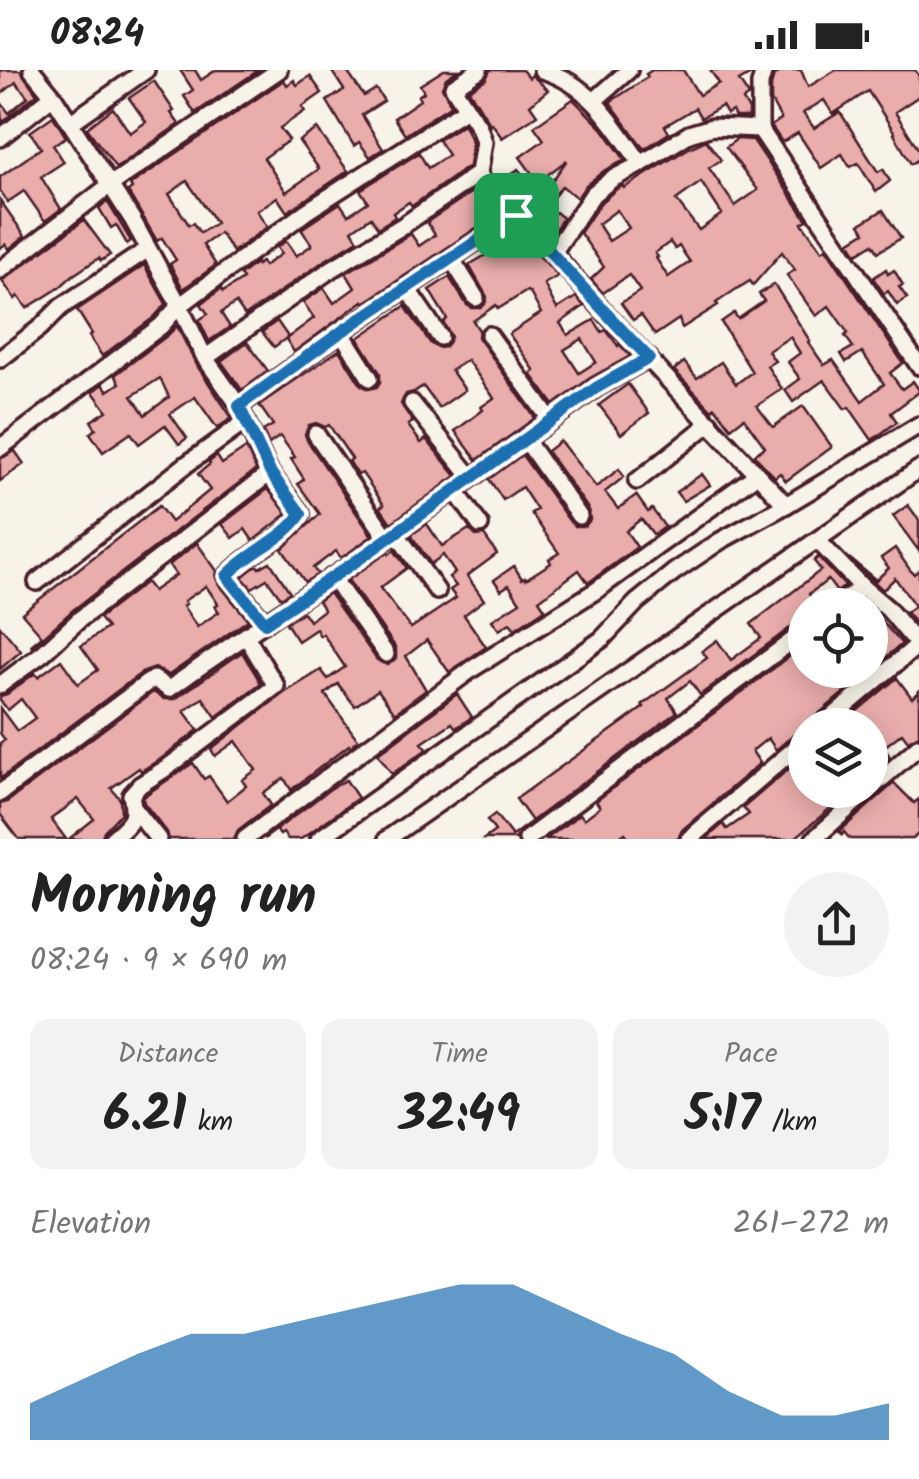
<!DOCTYPE html>
<meta charset="utf-8">
<style>
:root{--surface:#fff;--page:#f2f2f2;--text:#222;--muted:#767676;--accent:#1f6fb2}
body{margin:0;font-family:Kalam,sans-serif;background:var(--page);color:var(--text);height:100vh;display:flex;flex-direction:column;font-size:38px;white-space:nowrap}
*{box-sizing:border-box;margin:0}
p{font-size:32px;color:var(--muted)}
.icon{flex:none;width:55px;height:55px;fill:none;stroke:currentColor;stroke-width:2;stroke-linecap:round;stroke-linejoin:round}
.map{position:relative;height:769px;overflow:hidden}
.drawer{display:flex;flex-direction:column;background:var(--surface);flex:1}
.drawer>*{flex:none}
.buttons{position:absolute;left:788px;top:518px;display:grid;gap:20px}
.buttons a{display:grid;place-items:center;width:100px;height:100px;border-radius:50%;background:var(--surface);box-shadow:0 5px 25px #0003;font-size:50px}
.pin{position:absolute;display:grid;place-items:center;width:85px;height:85px;color:#fff;margin:-42px;border-radius:20px;box-shadow:0 5px 15px #0006}
.round{display:grid;place-items:center;flex:none;width:105px;height:105px;border-radius:52px;background:var(--page)}
.head{display:flex;align-items:center;justify-content:space-between;height:170px;padding:0 30px}
h1{font-size:55px;font-weight:800;line-height:75px}
.figures{display:grid;grid-template-columns:repeat(3,1fr);gap:15px;height:170px;padding:10px 30px}
.figures div{display:grid;align-content:center;border-radius:20px;background:var(--page);text-align:center}
.figures b{font-size:50px;font-weight:800}
.figures small{font-size:28px;font-weight:400}
.figures p{font-size:28px}
.chart{height:280px;padding:20px 30px}
.chart p{display:flex;justify-content:space-between}
.chart svg{width:100%;height:180px;margin-top:10px;fill:var(--accent);opacity:.7}
.status{display:flex;justify-content:space-between;align-items:center;height:70px;padding:0 50px;background:var(--surface);direction:ltr}
.status svg{height:28px;fill:currentColor}
.map>svg:first-child{display:block}
</style>
<div class="status"><b>08:24</b><svg viewBox="0 0 49 12"><path d="M0 12V9h3v3zM5 12V6h3v6zM10 12V3h3v9zM15 12V0h3v12zM26 1h20v11H26zM47 4h2v5h-2z"/></svg></div>
<div class="map">
<svg width="919" height="769" viewBox="0 0 919 769">
<rect width="100%" height="100%" fill="#f7f3e8"/>
<filter id="ink" filterUnits="userSpaceOnUse"><feTurbulence type="fractalNoise" baseFrequency=".01" numOctaves="2"/><feDisplacementMap in="SourceGraphic" scale="20" xChannelSelector="R" yChannelSelector="G"/><feConvolveMatrix kernelMatrix="1 2 1 2 8 2 1 2 1" color-interpolation-filters="sRGB"/></filter>
<g filter="url(#ink)">
<g fill="#e9adac" stroke="#4a1f2b" stroke-width="2.5" fill-rule="evenodd">
<polygon points="0,0 20,0 37,24 2,52 0,31 9,43 28,27 16,12 0,25"/>
<polygon points="180,0 195,0 201,10 216,0 259,0 195,43 184,26 193,20"/>
<polygon points="331,0 346,0 364,26 376,19 384,31 362,45 383,79 370,87 359,72 354,76 327,31 344,20"/>
<polygon points="444,0 458,0 446,8 442,17 451,35 405,65 394,48 420,30 418,26 424,22 420,15"/>
<polygon points="490,0 522,0 529,8 532,5 548,20 530,35 537,45 502,68 492,53 490,54 469,20 486,9"/>
<polygon points="652,0 683,0 699,25 719,13 710,0 752,0 751,4 739,11 749,26 743,30 749,40 749,47 735,47 732,41 727,44 722,36 701,48 695,38 665,56 669,63 644,79 610,32 648,7 646,4"/>
<polygon points="786,0 801,0 808,17 836,0 915,0 919,6 919,26 895,42 919,80 919,89 911,94 894,64 895,63 868,21 833,44 824,30 803,43 814,58 840,42 878,102 883,99 890,111 876,122 858,93 850,97 842,84 821,98 798,63 782,72 771,56 781,49 771,31 771,16 774,5"/>
<path d="M310 6 322 23 302 37 305 41 280 58 289 70 264 88 286 122 319 99 299 71 317 59 348 101 287 142 277 127 257 141 267 157 233 182 220 163 203 175 216 195 183 219 170 194 176 190 162 168 157 171 128 122 132 119 130 115 284 10 287 15 294 10 297 15ZM187 111 216 153 200 163 193 153 189 155 169 124Z"/>
<polygon points="154,11 174,41 171,43 179,54 116,98 87,58 113,38 130,63 146,52 129,28"/>
<polygon points="573,29 602,58 625,90 605,100 586,115 577,128 562,116 551,130 545,121 567,90 538,112 520,87 544,70 534,56"/>
<polygon points="53,46 66,67 53,75 64,92 41,107 61,139 45,151 24,121 8,132 0,121 0,107 41,78 30,62"/>
<polygon points="464,54 472,73 469,96 412,136 409,132 393,143 395,147 378,158 371,147 352,160 358,170 324,191 245,246 236,233 221,243 230,257 209,271 199,250 208,244 201,234 221,219 223,222 243,209 240,205 256,193 257,195 261,192 264,196 281,184 277,177 286,171 296,186 312,175 301,159 340,133 348,145 368,132 360,120 419,83 428,98 448,85 438,70"/>
<path d="M737 69 753 70 807 150 802 153 822 181 826 178 903 293 890 303 902 319 913 311 919 320V322L891 343 897 352 872 370 849 337 845 339 824 310 793 332 785 320 800 309 788 292 800 283 790 267 768 281 775 291 767 296 782 319 757 336 773 357 803 336 832 377 786 411 780 403 775 407 754 385 765 377 744 348 731 358 715 337 712 340 674 300 684 292 697 308 721 292 736 314 752 302 721 252 734 243 738 249 764 231 759 224 774 214 810 271 808 272 824 295 833 290 862 331 884 314 862 282 846 292 841 284 853 277 845 266 848 263 829 236 816 246 787 205 795 200 782 182 753 215 750 211 735 220 716 233 718 235 682 258 679 249 655 265 641 245 633 250 621 233 640 221 629 205 603 223 591 209 604 197 580 163 601 132 618 118 623 116 624 118 689 78 706 70 721 90 709 98 735 136 758 120 726 77ZM701 112 722 144 699 160 676 130ZM617 140 629 158 609 171 598 154ZM670 172 675 179 679 176 690 192 668 207 656 188 658 187 655 183Z"/>
<polygon points="518,99 524,106 516,112 525,123 517,129 509,118 504,122 498,116"/>
<polygon points="475,120 483,134 496,145 364,233 363,231 294,282 286,269 314,248 303,232 324,218 334,233 355,218 346,203 411,164 419,176 435,165 427,152"/>
<polygon points="0,130 25,166 9,179 6,174 0,178"/>
<polygon points="107,131 131,171 127,174 116,155 111,158 99,138"/>
<polygon points="534,135 546,150 556,142 563,148 551,165 529,142"/>
<polygon points="883,140 901,168 878,182 873,174 857,184 849,172 865,162 860,154"/>
<polygon points="84,150 110,185 101,191 99,188 72,206 59,218 27,238 18,226 15,229 2,211"/>
<path d="M520 165 558 206 544 214 557 239 576 227 584 236 560 253 568 265 594 250 602 262 606 260 618 276 619 274 630 286 590 308 554 335 531 304 535 301 509 264 541 243 530 223 527 221 498 239 496 235 473 251 479 260 478 267 535 348 477 390 455 361 483 340 481 337 494 328 467 290 451 300 465 320 439 338 423 316 414 322 406 324 401 334 413 352 408 355 421 373 426 369 456 406 391 453 380 437 384 435 362 403 358 405 349 391 352 389 329 355 325 357 316 353 309 355 305 364 307 370 372 466 341 488 336 481 313 498 318 504 305 512 282 479 320 444 298 414 304 409 291 389 295 387 280 366 269 374 263 361 273 355 259 335 339 280 361 315 369 319 377 317 380 312V303L358 268 405 236 431 274 440 278 445 277 451 267 443 252 447 249 429 220 449 207 467 235 472 238H481L485 234 487 227 469 195ZM582 269 596 292 579 303 564 280Z"/>
<polygon points="144,195 166,234 153,248 102,286 89,266 92,264 77,240"/>
<polygon points="886,199 888,204 894,200 903,215 899,217 907,228 897,235 888,221 884,224 873,208"/>
<polygon points="277,251 288,267 274,277 262,262"/>
<path d="M177 256 196 294 232 348 217 358 195 327 170 344 187 368 179 374 165 355 139 374 131 363 103 382 90 363 96 359 91 351 107 341 93 322 103 314 108 321 120 313 115 305 168 265ZM160 308 169 327 145 345 132 326Z"/>
<polygon points="247,272 268,301 242,320 221,291"/>
<polygon points="628,314 649,343 621,364 599,335"/>
<polygon points="560,371 596,417 619,399 624,407 605,422 618,439 636,425 648,442 652,439 665,457 654,465 641,449 626,461 637,477 588,513 579,500 539,530 545,539 515,559 510,553 499,560 492,550 520,532 509,515 501,520 494,510 514,496 522,509 525,507 526,509 551,493 549,489 559,483 531,443 537,440 522,417 503,430 489,409 522,385 570,452 575,456 585,456 590,450 589,440 547,381"/>
<polygon points="246,378 256,400 73,540 32,577 31,575 42,566 22,543 159,436 171,452 210,420 198,404 210,394 209,392 217,386 222,394"/>
<polygon points="15,381 24,394 0,411 0,389"/>
<polygon points="702,404 710,415 683,431 676,422"/>
<polygon points="268,419 287,444 253,471 245,459 233,468 222,454"/>
<polygon points="908,435 919,450 919,481 893,446"/>
<polygon points="427,454 442,476 469,459 476,466 484,465 497,484 467,506 484,530 464,545 486,577 449,602 427,570 406,586 426,620 395,643 378,620 355,636 338,614 325,624 358,670 350,677 349,675 291,720 284,708 263,723 271,735 238,760 234,769 169,769 167,762 144,733 143,728 147,724 193,693 204,709 209,706 227,731 246,716 242,710 256,700 236,671 215,686 211,679 284,623 321,600 328,609 345,597 323,564 320,566 316,559 298,571 286,553 303,542 309,551 324,540 318,531 329,523 377,590 388,595 396,588 396,578 348,510 388,482 389,484 394,480 407,498 380,518 411,558 456,528 450,520 456,516 449,507 455,503 443,485 431,494 411,465"/>
<path d="M197 473 217 501 216 507 218 513 248 550 169 605 155 598 141 603 0 709V673L5 670 0 663V638L17 661 35 648 21 629 8 640 0 630V626L7 624 35 603 38 607 61 590 78 614 98 600 81 576 107 558 99 548 146 512 153 521 176 505 169 495ZM206 516 218 534 215 536 219 542 197 557 183 536 186 534 184 531Z"/>
<polygon points="895,478 910,500 914,504 919,500 919,558 906,542 915,536 895,508 883,520 849,488 876,510 889,498 881,488"/>
<polygon points="818,487 845,516 837,522 828,510 809,524 817,535 805,535 805,550 798,552 700,625 690,611 668,628 677,642 520,760 516,769 484,769 495,761 487,750 495,744 512,766 532,751 516,729 644,637 642,635 707,588 702,581 717,570 731,590 761,568 751,554 821,500 814,491"/>
<polygon points="270,492 290,522 281,528 267,509 252,518 242,507 257,495 259,498"/>
<polygon points="870,538 902,574 816,646 812,655 805,655 805,659 798,661 776,680 768,668 752,681 760,693 682,760 678,769 630,769 625,763 617,769 546,769 580,744 584,749 600,737 596,731 805,575 805,600 870,600"/>
<polygon points="0,556 21,581 0,599"/>
<polygon points="242,582 261,613 216,647 203,628 184,641 198,660 162,688 141,701 139,698 111,718 120,729 121,743 104,761 101,769 69,769 94,749 78,729 51,749 66,769 19,769 0,744 0,734 7,732 153,622 164,629 175,629"/>
<polygon points="897,608 912,628 919,621 919,665 908,671 902,663 884,677 890,687 880,695 870,682 870,655 850,655 846,650"/>
<polygon points="457,624 472,647 456,658 452,653 422,673 427,679 392,704 378,684"/>
<polygon points="805,685 805,720 852,720 794,769 706,769 723,754 727,759 749,744 743,738"/>
<polygon points="346,710 358,728 301,769 288,769 283,763 280,765 276,760 264,769 330,719"/>
<polygon points="894,713 914,733 919,729 919,763 913,769 850,769 844,762 842,765 839,762"/>
</g>
<g fill="none" stroke-linecap="round" stroke-linejoin="round">
<g stroke="#4a1f2b" stroke-width="22">
<g id="minor">
<path d="M32 0 53 26 132 149 177 231 205 288 239 336 270 403 301 444C284 471 248 482 227 506L265 553"/>
<polyline points="479,0 453,17 479,57 484,72 479,103 490,126 516,145 553,183 608,246 786,435"/>
<path d="M542 0C590 14 614 55 641 94"/>
<polyline points="764,0 760,14 760,59 919,296"/>
<polyline points="595,30 629,0"/>
<polyline points="70,53 146,0"/>
<polyline points="0,68 53,26"/>
<polyline points="553,183 593,124 612,109 641,94 689,64 712,57 760,59"/>
<polyline points="451,188 476,228"/>
<polyline points="0,200 110,115 279,0"/>
<polyline points="406,217 440,267"/>
<polyline points="341,262 370,308"/>
<polyline points="489,265 550,349"/>
<polyline points="205,288 330,200 404,155 479,103"/>
<polyline points="0,289 40,258 61,237 148,179"/>
<polyline points="412,333 471,407"/>
<polyline points="239,336 341,262 516,145"/>
<polyline points="316,364 388,469"/>
<polyline points="525,369 579,446"/>
<polyline points="0,378 161,256 178,237 307,141 466,39"/>
<polyline points="637,411 710,353"/>
<polyline points="454,419 480,455"/>
<polyline points="396,463 437,521"/>
<polyline points="818,471 862,517 888,539 919,576"/>
<polyline points="332,507 386,584"/>
<polyline points="37,512 187,394 245,352"/>
<polyline points="838,535 862,517"/>
<polyline points="0,615 43,583 80,549 270,403"/>
<polyline points="823,655 918,575"/>
<polyline points="870,719 919,676"/>
<polyline points="0,723 147,613 154,609 169,619 204,594 365,485 596,318 649,288"/>
<polyline points="135,740 158,769"/>
<path d="M112 769C130 753 137 750 131 725L140 715 168 697 276 616 246 566"/>
<polyline points="245,769 472,599 597,520 756,405"/>
<polyline points="319,769 602,569 637,532 674,502 720,471 786,435 919,355"/>
<polyline points="387,769 919,399"/>
<polyline points="527,769 805,561"/>
<polyline points="689,769 805,670"/>
<polyline points="814,769 869,720"/>
</g>
</g>
<use href="#minor" stroke="#f7f3e8" stroke-width="15"/>
</g>
</g>
<g fill="none" stroke-linecap="round" stroke-linejoin="round" filter="url(#ink)">
<g stroke="#fff" stroke-width="20">
<path id="route" d="M516 145C561 192 603 242 649 288L596 318 365 485 265 553 227 506C248 482 283 471 301 444L270 402 239 336 341 262Z"/>
</g>
<use href="#route" stroke="#1f6fb2" stroke-width="12"/>
</g>
</svg>
<div class="buttons">
<a><svg class="icon" aria-label="locate" viewBox="0 0 24 24"><circle cx="12" cy="12" r="6"/><path d="M12 2v4M12 18v4M2 12h4M18 12h4"/></svg></a>
<a><svg class="icon" aria-label="layers" viewBox="0 0 24 24"><path d="M12 4l9 5-9 5-9-5zM3 14l9 5 9-5"/></svg></a>
</div>
<div class="pin" style="left:516px;top:145px;background:#1e9e55"><svg class="icon" aria-label="arrive" viewBox="0 0 24 24"><path d="M6 21V4h12l-3 4 3 4H6"/></svg></div>
</div>
<section class="drawer">
<div class="head"><div><h1>Morning run</h1><p>08:24 · 9 × 690 m</p></div><a class="round"><svg class="icon" aria-label="share" viewBox="0 0 24 24"><path d="M12 15V3M7 8l5-5 5 5M5 13v7h14v-7"/></svg></a></div>
<div class="figures">
<div><p>Distance</p><b>6.21<small> km</small></b></div>
<div><p>Time</p><b>32:49</b></div>
<div><p>Pace</p><b>5:17<small> /km</small></b></div>
</div>
<div class="chart"><p><span>Elevation</span>261–272 m</p>
<svg viewBox="0 0 160 44" preserveAspectRatio="none"><path d="M0 44V35L10 29L20 23L30 18L40 18L50 15L60 12L70 9L80 6L90 6L100 12L110 18L120 23L130 32L140 38L150 38L160 35V44z"/></svg>
</div>
</section>
